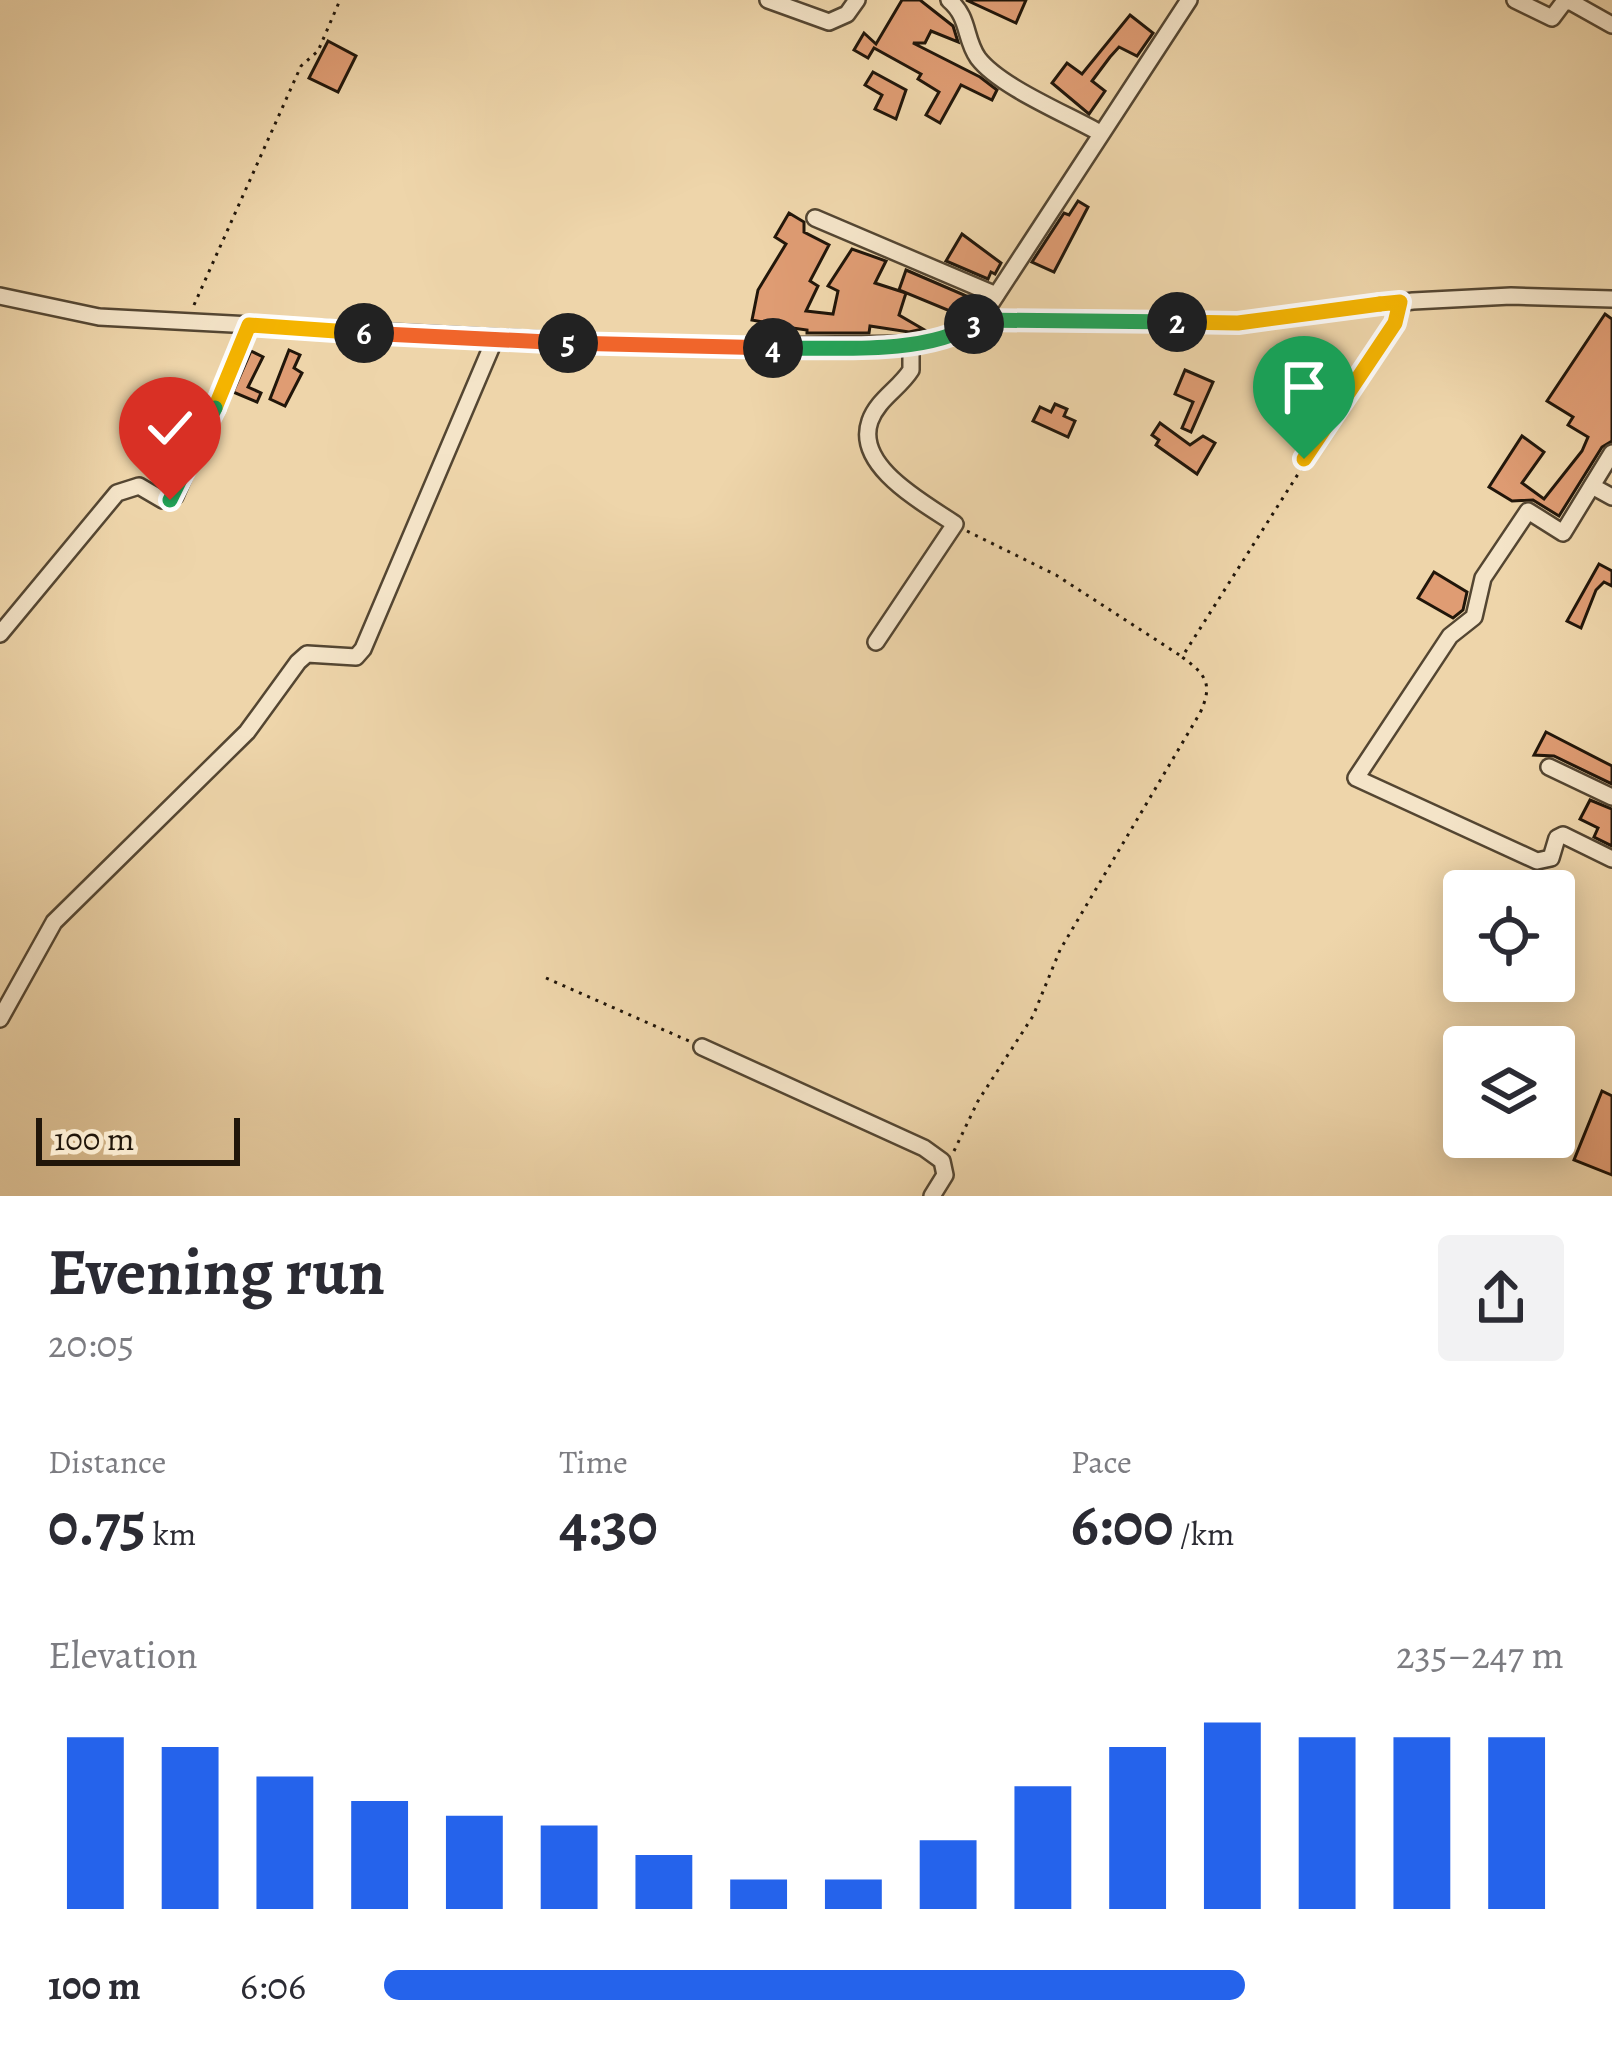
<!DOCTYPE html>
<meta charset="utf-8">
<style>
:root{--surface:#fff;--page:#f2f2f3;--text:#2b2b33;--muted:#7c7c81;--accent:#2563eb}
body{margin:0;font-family:Alegreya,serif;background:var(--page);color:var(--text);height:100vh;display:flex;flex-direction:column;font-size:45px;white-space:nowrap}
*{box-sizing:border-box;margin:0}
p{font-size:39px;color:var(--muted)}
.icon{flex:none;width:66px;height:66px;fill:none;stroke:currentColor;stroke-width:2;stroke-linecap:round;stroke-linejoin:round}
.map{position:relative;height:1196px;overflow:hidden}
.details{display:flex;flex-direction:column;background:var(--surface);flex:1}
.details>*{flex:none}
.buttons{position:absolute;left:1443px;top:870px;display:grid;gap:24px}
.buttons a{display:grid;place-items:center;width:132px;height:132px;border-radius:12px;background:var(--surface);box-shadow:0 6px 30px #0003;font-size:60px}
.scale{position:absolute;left:36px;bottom:30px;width:204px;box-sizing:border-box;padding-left:12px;border:6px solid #21160a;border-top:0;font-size:33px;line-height:42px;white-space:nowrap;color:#21160a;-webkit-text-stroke:9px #f4e4c8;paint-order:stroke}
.pin{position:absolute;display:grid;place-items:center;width:102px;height:102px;color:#fff;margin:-123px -51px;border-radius:50% 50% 50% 0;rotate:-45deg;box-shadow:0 0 12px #0007}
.pin .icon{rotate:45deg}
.km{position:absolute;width:60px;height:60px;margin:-30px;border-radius:50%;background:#222;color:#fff;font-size:33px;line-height:60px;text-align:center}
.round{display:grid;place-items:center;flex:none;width:126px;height:126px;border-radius:12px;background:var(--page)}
.summary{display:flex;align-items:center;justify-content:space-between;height:204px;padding:0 48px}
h1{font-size:66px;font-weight:600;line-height:90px}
.figures{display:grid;grid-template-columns:repeat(3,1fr);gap:18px;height:204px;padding:12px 48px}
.figures div{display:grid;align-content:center}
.figures b{font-size:60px;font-weight:600}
.figures small{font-size:33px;font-weight:400}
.figures p{font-size:33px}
.chart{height:336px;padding:24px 48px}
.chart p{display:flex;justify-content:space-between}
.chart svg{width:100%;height:216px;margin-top:12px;stroke:var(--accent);stroke-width:6}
ul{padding:0 48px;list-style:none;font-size:39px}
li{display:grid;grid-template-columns:192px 144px 1fr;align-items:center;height:90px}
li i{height:30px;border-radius:15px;background:var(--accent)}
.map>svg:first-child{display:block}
</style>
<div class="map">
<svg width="1612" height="1196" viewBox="0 0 1612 1196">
<rect width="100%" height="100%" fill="#eed5aa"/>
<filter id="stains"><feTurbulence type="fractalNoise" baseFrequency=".00167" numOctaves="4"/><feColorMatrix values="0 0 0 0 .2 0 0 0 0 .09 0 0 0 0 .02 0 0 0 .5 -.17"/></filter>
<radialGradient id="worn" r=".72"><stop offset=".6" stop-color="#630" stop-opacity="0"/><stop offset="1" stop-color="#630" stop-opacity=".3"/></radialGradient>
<g fill="#df9c73" stroke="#21160a" stroke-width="3">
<polygon points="902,0 920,0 953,26 958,42 931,31 925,43 913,43 980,77 997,90 992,100 961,85 940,123 926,115 939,92 918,79 921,74 874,48 868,58 854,50 864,33 876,44"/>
<polygon points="966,0 1026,0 1016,23"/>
<polygon points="1130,15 1153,33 1137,56 1119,47 1110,57 1092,81 1105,91 1089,114 1052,83 1067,63 1082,74"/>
<polygon points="328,41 356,56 338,92 309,78"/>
<polygon points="873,72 906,90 896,119 875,109 882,95 865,85"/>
<polygon points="1078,201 1088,207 1054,272 1032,262 1064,213 1069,215"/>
<polygon points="789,213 804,222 804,232 829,245 810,281 818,286 806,311 833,314 838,291 828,286 852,249 886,261 875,283 906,293 899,315 923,329 909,332 870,326 869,333 807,333 807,330 778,326 777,334 761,334 763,322 752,320 758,290 786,244 775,237"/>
<polygon points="962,234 1001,263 995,274 991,272 988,279 946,261"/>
<polygon points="906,270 978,301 962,316 899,290"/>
<polygon points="1605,314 1612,319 1612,441 1602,447 1559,516 1533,500 1512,501 1489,487 1522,436 1544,452 1522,483 1544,499 1582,451 1588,437 1568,425 1573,417 1547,401"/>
<polygon points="289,350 300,355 294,368 302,373 285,406 270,399"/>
<polygon points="251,351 263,357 248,387 261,393 257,402 233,392"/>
<polygon points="1185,370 1213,382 1191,432 1182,428 1193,402 1175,394"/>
<polygon points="1055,404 1067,409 1064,416 1075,421 1068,437 1033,421 1040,407 1051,412"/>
<polygon points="1160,423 1190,445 1203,436 1215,443 1197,474 1156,445 1159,440 1152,435"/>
<polygon points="1599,564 1612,571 1612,586 1604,582 1596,590 1581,628 1567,621"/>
<polygon points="1434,572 1467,592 1463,610 1453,618 1418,598"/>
<polygon points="1546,732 1612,766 1612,784 1554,756 1534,755"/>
<polygon points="1590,800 1612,809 1612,846 1594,837 1598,828 1580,819"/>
<polygon points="1602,1091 1612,1096 1612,1175 1574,1160"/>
</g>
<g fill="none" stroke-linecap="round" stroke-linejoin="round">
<g stroke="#544632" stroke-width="20">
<g id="street">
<polyline points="768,0 829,22 847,14 857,0"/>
<path d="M949 0C970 18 964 38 978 58 1000 87 1067 114 1100 133"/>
<polyline points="1515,0 1552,18 1564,2 1571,2 1612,25"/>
<polyline points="815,218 996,295"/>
<polyline points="0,296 99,317 674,347 911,344 952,336 980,320 1238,323 1413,301 1511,296 1612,299"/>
<polyline points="980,320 1189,0"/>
<polyline points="1612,453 1563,533 1528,511 1483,578 1474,617 1450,636 1356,778 1537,861 1551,858 1557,838 1563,835 1612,859"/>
<polyline points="1592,486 1612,497"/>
<polyline points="0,634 117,493 139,486 163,500 175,496 249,325"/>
<path d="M876 642 955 524C924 503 854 466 870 421 878 399 899 389 911 370V344"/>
<polyline points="1549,767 1612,797"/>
<polyline points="0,1019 54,922 247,732 298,662 307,654 356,657 363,649 494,341"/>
<polyline points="702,1047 924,1148 942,1161 945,1175 932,1196"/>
</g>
</g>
<g stroke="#21160a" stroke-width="3" stroke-dasharray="3 6" stroke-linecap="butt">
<polyline points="194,305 301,66 318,51 340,0"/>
<polyline points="967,531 1056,575 1181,656"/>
<polyline points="546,978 689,1041"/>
<path d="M954 1151 978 1101 1033 1016 1060 950 1200 713C1213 685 1207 675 1182 657L1397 318"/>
</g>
<use href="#street" stroke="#f4e4c8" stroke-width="15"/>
</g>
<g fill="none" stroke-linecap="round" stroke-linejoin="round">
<g stroke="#fff" stroke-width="24">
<polyline id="split-1" points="1304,459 1395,323 1400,302 1380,304"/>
</g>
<g stroke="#fff" stroke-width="24">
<polyline id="split-2" points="1177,322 1238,323 1380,304"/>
</g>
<g stroke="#fff" stroke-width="24">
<polyline id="split-3" points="974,324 980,320 1177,322"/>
</g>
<g stroke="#fff" stroke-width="24">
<path id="split-4" d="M773 348C830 347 925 356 974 324"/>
</g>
<g stroke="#fff" stroke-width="24">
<polyline id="split-5" points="568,343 773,348"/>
</g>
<g stroke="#fff" stroke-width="24">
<polyline id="split-6" points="364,333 568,343"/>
</g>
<g stroke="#fff" stroke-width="24">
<polyline id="split-7" points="215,408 249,325 364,333"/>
</g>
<g stroke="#fff" stroke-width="24">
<polyline id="split-8" points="170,500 215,408"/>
</g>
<use href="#split-1" stroke="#f5b400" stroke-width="15"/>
<use href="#split-2" stroke="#f5b400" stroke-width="15"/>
<use href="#split-3" stroke="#22a559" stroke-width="15"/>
<use href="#split-4" stroke="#22a559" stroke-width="15"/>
<use href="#split-5" stroke="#f0652b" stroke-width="15"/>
<use href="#split-6" stroke="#f0652b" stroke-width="15"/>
<use href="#split-7" stroke="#f5b400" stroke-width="15"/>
<use href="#split-8" stroke="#22a559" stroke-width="15"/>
</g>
<rect width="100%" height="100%" filter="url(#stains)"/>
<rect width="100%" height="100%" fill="url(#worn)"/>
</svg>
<div class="buttons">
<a><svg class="icon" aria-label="locate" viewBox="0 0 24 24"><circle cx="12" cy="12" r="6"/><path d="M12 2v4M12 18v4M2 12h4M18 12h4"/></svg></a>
<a><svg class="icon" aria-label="layers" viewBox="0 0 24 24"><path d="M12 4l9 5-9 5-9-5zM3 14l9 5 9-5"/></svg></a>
</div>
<div class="scale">100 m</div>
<div class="pin" style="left:1304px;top:459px;background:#1e9e55"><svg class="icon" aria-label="arrive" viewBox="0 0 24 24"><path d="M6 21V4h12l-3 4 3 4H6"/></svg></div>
<div class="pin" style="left:170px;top:500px;background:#d93025"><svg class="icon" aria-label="check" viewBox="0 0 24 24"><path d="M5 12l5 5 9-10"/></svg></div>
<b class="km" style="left:1177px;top:322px">2</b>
<b class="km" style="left:974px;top:324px">3</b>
<b class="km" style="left:773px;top:348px">4</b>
<b class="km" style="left:568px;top:343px">5</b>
<b class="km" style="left:364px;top:333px">6</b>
</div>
<section class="details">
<div class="summary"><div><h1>Evening run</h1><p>20:05</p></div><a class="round"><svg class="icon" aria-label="share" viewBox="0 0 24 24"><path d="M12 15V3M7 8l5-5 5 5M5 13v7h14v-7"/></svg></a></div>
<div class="figures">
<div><p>Distance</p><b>0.75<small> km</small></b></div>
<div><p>Time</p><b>4:30</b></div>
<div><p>Pace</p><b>6:00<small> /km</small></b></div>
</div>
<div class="chart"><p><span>Elevation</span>235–247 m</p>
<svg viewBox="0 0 160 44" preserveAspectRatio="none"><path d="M5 44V9M15 44V11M25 44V17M35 44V22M45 44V25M55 44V27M65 44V33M75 44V38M85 44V38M95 44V30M105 44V19M115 44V11M125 44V6M135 44V9M145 44V9M155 44V9"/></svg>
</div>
<ul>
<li><b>100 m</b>6:06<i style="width:73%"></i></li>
</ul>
</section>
